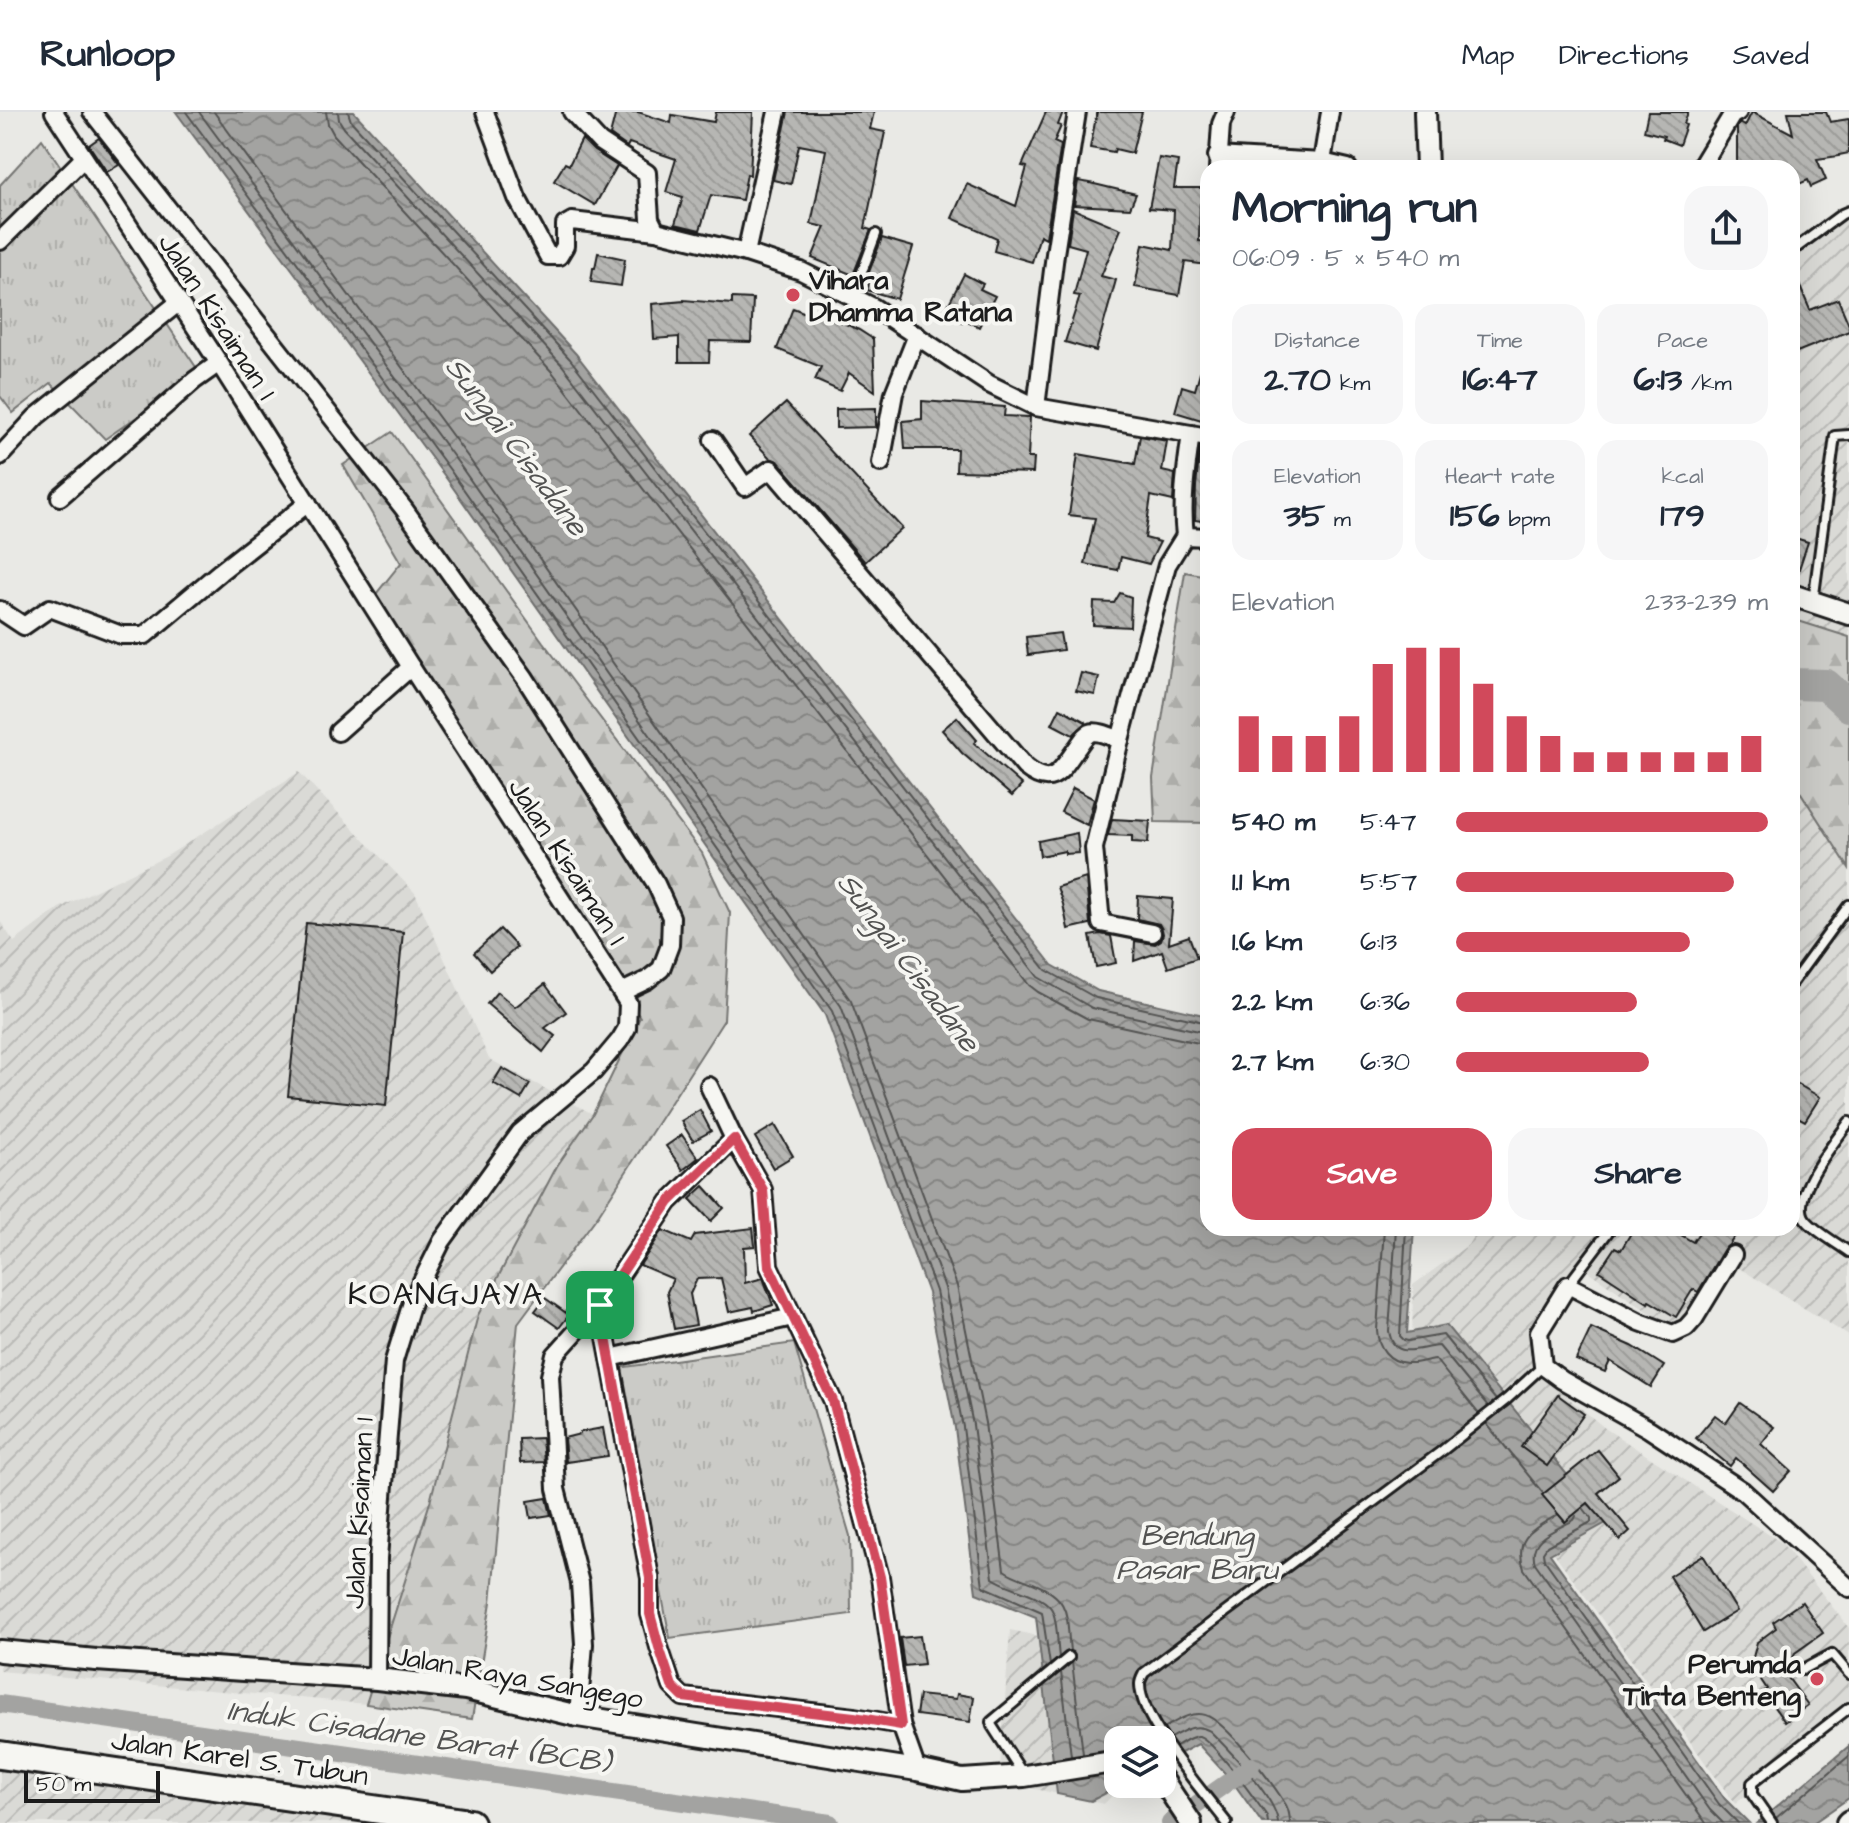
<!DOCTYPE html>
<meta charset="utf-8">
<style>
:root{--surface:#fff;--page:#f6f6f7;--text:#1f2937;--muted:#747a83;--line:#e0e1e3;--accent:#d1495b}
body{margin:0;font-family:"Architects Daughter",sans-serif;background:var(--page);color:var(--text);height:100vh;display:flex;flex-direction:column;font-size:30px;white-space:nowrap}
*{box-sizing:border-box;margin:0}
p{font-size:26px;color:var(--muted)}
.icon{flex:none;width:44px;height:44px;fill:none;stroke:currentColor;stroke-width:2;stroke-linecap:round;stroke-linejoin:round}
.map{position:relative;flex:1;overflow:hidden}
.side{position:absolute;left:1200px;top:48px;width:600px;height:1076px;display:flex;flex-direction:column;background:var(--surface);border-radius:24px;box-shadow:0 8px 32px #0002}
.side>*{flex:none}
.controls{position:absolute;left:1104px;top:1614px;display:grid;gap:16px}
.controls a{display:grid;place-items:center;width:72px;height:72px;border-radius:16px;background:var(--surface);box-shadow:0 8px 32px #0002;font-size:40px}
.scale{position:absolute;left:24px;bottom:20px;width:136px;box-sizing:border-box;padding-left:8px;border:4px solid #1c1c1c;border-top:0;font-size:22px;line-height:28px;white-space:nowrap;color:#1c1c1c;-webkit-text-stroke:6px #f6f6f2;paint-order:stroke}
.pin{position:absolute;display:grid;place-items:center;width:68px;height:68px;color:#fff;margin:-34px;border-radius:16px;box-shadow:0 4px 12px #0006}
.round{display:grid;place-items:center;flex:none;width:84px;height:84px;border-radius:24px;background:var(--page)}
.headline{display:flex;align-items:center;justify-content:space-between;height:136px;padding:0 32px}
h1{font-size:44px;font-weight:700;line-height:60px}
.figures{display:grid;grid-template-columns:repeat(3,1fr);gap:12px;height:136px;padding:8px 32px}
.figures div{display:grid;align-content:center;border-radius:20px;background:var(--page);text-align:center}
.figures b{font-size:34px;font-weight:700}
.figures small{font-size:22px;font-weight:400}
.figures p{font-size:22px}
.chart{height:224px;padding:16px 32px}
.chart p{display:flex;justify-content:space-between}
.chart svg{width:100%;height:144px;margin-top:8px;stroke:var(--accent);stroke-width:6}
.primary-button{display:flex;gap:16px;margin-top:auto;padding:16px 32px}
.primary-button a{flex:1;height:92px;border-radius:24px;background:var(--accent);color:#fff;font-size:32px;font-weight:700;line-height:92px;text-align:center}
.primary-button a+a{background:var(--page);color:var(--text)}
ul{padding:0 32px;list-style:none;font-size:26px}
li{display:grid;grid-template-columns:128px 96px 1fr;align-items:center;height:60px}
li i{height:20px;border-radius:10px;background:var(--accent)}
header{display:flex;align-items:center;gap:48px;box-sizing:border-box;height:112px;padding:0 40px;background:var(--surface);border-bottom:2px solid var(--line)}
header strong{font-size:38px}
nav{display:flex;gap:44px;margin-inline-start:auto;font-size:28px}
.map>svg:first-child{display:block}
</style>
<header>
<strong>Runloop</strong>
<nav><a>Map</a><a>Directions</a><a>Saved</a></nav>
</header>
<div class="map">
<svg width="1849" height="1711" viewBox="0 0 1849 1711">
<defs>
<pattern id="industrial-furrows" width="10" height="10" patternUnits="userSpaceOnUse" patternTransform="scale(2)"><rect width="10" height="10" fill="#dadad6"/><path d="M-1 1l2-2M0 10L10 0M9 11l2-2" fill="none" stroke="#babab7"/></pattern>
<pattern id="grass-tufts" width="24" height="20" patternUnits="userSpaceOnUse" patternTransform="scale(2)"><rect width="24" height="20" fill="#cbcbc7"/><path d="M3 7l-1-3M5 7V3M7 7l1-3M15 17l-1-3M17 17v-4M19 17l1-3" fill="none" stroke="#aeaeaa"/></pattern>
<pattern id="forest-firs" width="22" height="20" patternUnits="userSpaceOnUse" patternTransform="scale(2)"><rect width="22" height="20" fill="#cbcbc7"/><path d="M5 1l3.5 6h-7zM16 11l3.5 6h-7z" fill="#aeaeaa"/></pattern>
<pattern id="water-waves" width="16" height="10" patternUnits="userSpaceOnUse" patternTransform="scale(2)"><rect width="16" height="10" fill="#a3a3a1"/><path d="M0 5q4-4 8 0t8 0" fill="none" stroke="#848482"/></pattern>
<pattern id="building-back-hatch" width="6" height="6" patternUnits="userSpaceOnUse" patternTransform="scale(2)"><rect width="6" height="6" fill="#b6b6b3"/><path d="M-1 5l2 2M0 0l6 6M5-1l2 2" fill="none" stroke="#9c9c99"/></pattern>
</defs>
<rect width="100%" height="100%" fill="#e9e9e5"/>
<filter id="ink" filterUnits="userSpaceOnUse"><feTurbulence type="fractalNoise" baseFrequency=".0125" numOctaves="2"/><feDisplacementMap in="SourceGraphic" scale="16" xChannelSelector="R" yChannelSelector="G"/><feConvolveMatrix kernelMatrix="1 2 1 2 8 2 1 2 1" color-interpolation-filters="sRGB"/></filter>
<g filter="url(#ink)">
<g fill="url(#industrial-furrows)">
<polygon points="1849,95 1849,525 1792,507 1792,144"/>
<polygon points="299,660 415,781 489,947 593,1002 557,1054 478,1203 430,1390 366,1592 0,1559 0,809 14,830 59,796 167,744"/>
<polygon points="1801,681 1849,756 1849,1224 1731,1151 1689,1227 1586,1158 1531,1255 1606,1317 1782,1431 1849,1516 1849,1603 1735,1692 1412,1244 1413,1173 1468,1133 1478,1116 1792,1116 1792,687"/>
<polygon points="1010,1518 1090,1535 1118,1628 1118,1672 1123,1672 1104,1692 999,1669"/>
<polygon points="0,1639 495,1711 0,1711"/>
</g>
<g fill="url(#grass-tufts)" stroke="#747472" stroke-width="2">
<polygon points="42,27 200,261 105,327 51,271 13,301 0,284 0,73"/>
<polygon points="794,1231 850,1424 851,1502 670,1526 618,1256"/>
</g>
<g fill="url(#forest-firs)" stroke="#747472" stroke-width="2">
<polygon points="392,320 543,530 702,741 730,801 724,908 599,1102 518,1211 491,1490 472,1607 366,1592 430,1390 478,1203 557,1054 593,1002 640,905 368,492 401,451 343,353"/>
<polygon points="1185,460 1208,464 1208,711 1155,710 1153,666"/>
<polygon points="1792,507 1849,525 1849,756 1801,681 1792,687"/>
</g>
<g fill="url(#water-waves)" stroke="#6d6d6c" stroke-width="2">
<polygon points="176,0 354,0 576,242 1052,853 1098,879 1208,904 1208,1116 1414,1116 1407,1221 1446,1213 1606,1411 1550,1442 1725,1687 1749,1711 1262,1711 1232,1669 1198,1632 1162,1651 1162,1628 1118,1628 1118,1672 1123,1672 1091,1689 1057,1682 1036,1505 976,1481 955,1316 928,1181 825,903 444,363"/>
<polygon points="1849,1634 1849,1686 1813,1711 1757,1711"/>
</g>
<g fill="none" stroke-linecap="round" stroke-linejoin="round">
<g stroke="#525251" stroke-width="2">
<polyline points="186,0 450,358 832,899 936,1179 963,1315 983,1474 1042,1500 1050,1553"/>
<path d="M199 0 459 352 841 894 945 1176 973 1313 993 1466C1008 1477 1047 1482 1053 1500 1058 1514 1057 1531 1059 1545"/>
<path d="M214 0 468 345 851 889 957 1174 985 1311 1004 1458C1012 1464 1023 1467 1033 1471 1072 1487 1066 1503 1070 1539"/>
<polyline points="326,0 328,12 334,23 553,261 1029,873 1038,880 1088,907 1208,933"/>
<polyline points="338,0 339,8 344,16 562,253 1038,865 1092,896 1208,921"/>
<polyline points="348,0 351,9 570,247 1046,858 1096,886 1208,911"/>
<path d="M1384 1116 1377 1218C1378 1235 1388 1250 1407 1251 1416 1252 1426 1248 1435 1247L1479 1302"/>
<path d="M1396 1116 1389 1219C1394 1250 1419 1235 1439 1234L1488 1294"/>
<polyline points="1406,1116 1400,1224 1404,1228 1408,1229 1443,1223 1496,1288"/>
<polyline points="1486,1311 1542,1380"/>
<polyline points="1584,1397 1591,1406 1591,1410 1547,1434 1543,1440 1544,1447 1719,1692 1738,1711"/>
<path d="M1557 1403C1534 1417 1513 1425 1524 1457L1706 1711"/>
<path d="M1576 1404 1574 1408C1556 1418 1527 1426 1535 1451L1710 1698 1723 1711"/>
<polyline points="1072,1550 1083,1642"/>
<polyline points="1061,1560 1071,1644"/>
<path d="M1164 1616C1177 1609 1190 1599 1205 1603 1226 1609 1274 1673 1286 1693 1289 1699 1290 1704 1290 1711"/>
<path d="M1170 1626C1184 1619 1195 1610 1210 1619 1227 1636 1277 1687 1278 1711"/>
<path d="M1176 1634C1182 1631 1192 1623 1199 1624 1212 1627 1257 1690 1267 1704L1268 1711"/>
<polyline points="1776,1706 1849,1644"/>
</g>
<g stroke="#a3a3a1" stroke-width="18">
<polyline points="0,1592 830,1711"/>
<polyline points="1170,1711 1251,1654"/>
</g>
<polyline stroke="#a3a3a1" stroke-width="32" points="1792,572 1826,573 1849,594"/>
</g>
<g fill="url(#building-back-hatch)" stroke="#1c1c1c" stroke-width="2">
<polygon points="616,0 638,0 671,11 672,3 714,10 716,0 753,0 750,63 747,62 742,88 711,83 700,118 675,112 683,85 666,80 676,47 629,31 627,35 610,23"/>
<polygon points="788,0 874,0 870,17 885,20 865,116 871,118 853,163 812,146 825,115 811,112 826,38 799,33 791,72 773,68"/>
<polygon points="1046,0 1063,0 1058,13 1061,14 1054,30 1061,33 1046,126 1040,123 1032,150 994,139 997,126 952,106 967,72 1016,94 1027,55 1022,54"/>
<polygon points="1097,0 1142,0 1132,41 1115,37 1114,40 1090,36"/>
<polygon points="1648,0 1688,0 1684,12 1686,13 1679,33 1663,27 1664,24 1644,19"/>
<polygon points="1752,0 1793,22 1788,0 1826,0 1830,10 1849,7 1849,41 1839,43 1839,44 1817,47 1826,68 1811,75 1808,68 1792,75 1792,56 1737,56 1737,15 1740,11 1745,14"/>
<polygon points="99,26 119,53 107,60 89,33"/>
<polygon points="582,27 594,39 617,54 595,93 554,69 565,51 569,53"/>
<polygon points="1159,46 1178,49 1174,76 1207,76 1207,92 1200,92 1199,129 1208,130 1208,153 1185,150 1179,183 1135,175 1143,132 1172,138 1174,98 1149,96"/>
<polygon points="1078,69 1090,71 1136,82 1130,96 1074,93"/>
<polygon points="1073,97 1121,117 1101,164 1116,168 1096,239 1065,230 1080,184 1074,183 1086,137 1068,132"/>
<polygon points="882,126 913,135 897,187 867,178 869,170 866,168"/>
<polygon points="598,141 625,147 621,174 591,170 593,156 595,156"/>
<polygon points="1792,156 1810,198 1838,187 1849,213 1849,219 1792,242"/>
<polygon points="964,162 983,172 980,177 995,184 979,215 964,207 962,210 944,201"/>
<polygon points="732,186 753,187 751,230 710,229 709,250 679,250 679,225 654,227 652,192 684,189 684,188 732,192"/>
<polygon points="793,196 816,205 819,200 859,218 873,227 875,279 849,261 840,279 815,268 821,255 777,237"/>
<polygon points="1204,246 1208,247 1208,310 1175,300 1182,274 1195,278"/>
<polygon points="922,289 1005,295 1004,304 1030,305 1028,346 1034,346 1033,361 956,359 957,337 905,337 903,309 922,307"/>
<polygon points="786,291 902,416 865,450 779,350 770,346 749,324"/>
<polygon points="876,296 876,315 836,316 836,297"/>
<polygon points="1140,324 1167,329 1162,359 1175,362 1173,389 1151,384 1145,426 1160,430 1149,452 1121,445 1118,458 1085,452 1095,406 1069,403 1078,342 1135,352"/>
<polygon points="1200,335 1208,336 1208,410 1195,408 1196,374"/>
<polygon points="1792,425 1808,430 1795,469 1792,469"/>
<polygon points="1120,481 1131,485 1130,515 1093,513 1094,490 1114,491"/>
<polygon points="1060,521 1063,538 1028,543 1026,525"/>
<polygon points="1081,561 1099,565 1095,583 1076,579"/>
<polygon points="1060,596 1086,610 1086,611 1073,623 1052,612"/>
<polygon points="957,605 977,628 974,631 1022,673 1012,684 962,641 942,618"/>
<polygon points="1073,676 1094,687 1087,713 1061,700"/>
<polygon points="1112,707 1150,709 1148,731 1132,730 1132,724 1108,723"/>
<polygon points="1077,721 1079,741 1065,742 1065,739 1040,744 1038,729"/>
<polygon points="1086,766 1090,812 1068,817 1063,792 1057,775"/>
<polygon points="1138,784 1173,787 1169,831 1189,824 1197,846 1168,856 1162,839 1134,849 1135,829 1155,832 1161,828 1163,822 1162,817 1159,812 1137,807"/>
<polygon points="306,811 403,820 386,994 288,984"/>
<polygon points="500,817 517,835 490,859 474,841"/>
<polygon points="1100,822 1111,824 1116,851 1096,855 1090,824"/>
<polygon points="545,872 566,900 545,916 555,924 543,940 487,892 497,880 515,895"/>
<polygon points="502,956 530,972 521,987 493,971"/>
<polygon points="1792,969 1820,985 1805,1009 1792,1002"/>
<polygon points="700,998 711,1019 693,1029 681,1009"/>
<polygon points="775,1013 793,1044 773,1056 755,1025"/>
<polygon points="682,1023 698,1046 683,1058 666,1034"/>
<polygon points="704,1074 724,1096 711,1109 690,1087"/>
<polygon points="753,1116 755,1134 744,1135 745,1171 763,1166 773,1193 754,1199 753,1195 729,1200 721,1166 697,1167 690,1182 696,1213 674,1217 667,1180 673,1167 640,1153 663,1118 691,1130 695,1123"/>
<polygon points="1634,1116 1669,1116 1693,1130 1702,1116 1740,1116 1729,1133 1724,1137 1698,1180 1693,1177 1676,1205 1649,1189 1648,1191 1599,1159 1615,1135 1621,1138"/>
<polygon points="545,1186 569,1203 559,1216 535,1199"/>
<polygon points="1591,1216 1632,1234 1664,1254 1651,1275 1610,1249 1605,1260 1576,1248"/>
<polygon points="1558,1283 1584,1302 1547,1354 1521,1335"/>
<polygon points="1740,1291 1774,1315 1761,1332 1791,1359 1773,1379 1736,1346 1730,1354 1696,1326 1715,1303 1726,1311"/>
<polygon points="603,1316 608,1344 566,1350 564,1326 580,1322 580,1320"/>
<polygon points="542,1326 544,1350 520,1351 519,1327"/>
<polygon points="1598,1338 1619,1364 1598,1381 1630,1419 1620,1428 1588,1391 1565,1410 1542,1383"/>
<polygon points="547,1386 551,1403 531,1406 528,1389"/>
<polygon points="1703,1443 1737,1499 1703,1520 1669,1464"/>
<polygon points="1802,1490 1823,1521 1795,1541 1786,1563 1808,1593 1785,1610 1763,1580 1767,1577 1751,1553 1757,1530 1776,1516 1773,1510"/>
<polygon points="920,1524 924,1552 904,1554 900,1526"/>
<polygon points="957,1582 974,1585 970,1610 916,1603 919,1583 956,1587"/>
</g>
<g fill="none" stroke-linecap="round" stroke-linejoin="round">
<g stroke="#1c1c1c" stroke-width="14">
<g id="service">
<polyline points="1792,139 1842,102 1849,99"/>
<polyline points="853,184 876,122"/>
<polyline points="1813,490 1835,324 1849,323"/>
<polyline points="1792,871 1849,793"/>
<path d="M1849 1010C1835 1030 1792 1081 1804 1105 1810 1116 1838 1132 1849 1140"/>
<polyline points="1568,1173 1611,1116"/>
<polyline points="1802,1558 1832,1542 1849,1562"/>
<polyline points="1023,1662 992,1614 991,1610 1069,1545"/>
<path d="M1227 1711C1205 1682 1139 1607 1140 1572 1140 1568 1142 1565 1144 1561L1443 1338 1507 1287 1543 1254"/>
<polyline points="1772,1711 1752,1682 1752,1671 1849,1596"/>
</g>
</g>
<g stroke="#1c1c1c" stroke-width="22">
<g id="minor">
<polyline points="54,0 219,251 411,555 628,891 627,916 620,928 594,959 520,1021 442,1129 413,1187 394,1249 378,1446 377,1567"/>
<polyline points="92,0 404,397 525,566 656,772 671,805 670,833 661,857 647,868 622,880"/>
<polyline points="485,0 517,86 548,144 559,144 565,134 565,113 572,109 656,119"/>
<polyline points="572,0 600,30 647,61 650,107 656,119 746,141 801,159 873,195 989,272 1036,295 1208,325"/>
<polyline points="1217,44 1322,50 1348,56"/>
<polyline points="1218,56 1221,12 1226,0"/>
<polyline points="1321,56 1330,0"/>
<polyline points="1700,56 1732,3 1738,0"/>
<polyline points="0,129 84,46"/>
<polyline points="746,141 777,0"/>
<polyline points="1036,295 1055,142 1077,0"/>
<path d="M713 328 745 375 771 357 1025 655C1053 678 1061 658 1077 636 1081 631 1084 624 1090 621 1098 618 1112 625 1120 628"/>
<polyline points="0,344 36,305 178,191"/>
<polyline points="881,351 894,281 917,223"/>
<polyline points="60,385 195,268 219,251"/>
<path d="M1185 424C1181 390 1186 357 1191 322"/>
<polyline points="0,498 24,514 50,496 121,523 145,523 220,460 308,391"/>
<polyline points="338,620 411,555"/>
<polyline points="1152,821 1101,811 1094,736 1120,628 1167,453 1185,424 1208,425"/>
<polyline points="734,1027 763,1078 769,1154 833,1289 880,1465 901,1613 917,1658"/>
<polyline points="1733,1143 1694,1207 1686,1216 1673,1222 1640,1210 1568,1173 1539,1220 1543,1254 1562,1268 1649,1317 1743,1379 1849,1476"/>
<polyline points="600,1193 610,1246"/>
<polyline points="793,1205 610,1246 650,1466 650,1502 659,1535 672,1574 683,1585 854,1605 901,1613"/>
<polyline points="578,1604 584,1532 580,1471 556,1377 550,1264 555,1243 600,1193 669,1090 734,1027 709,974"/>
</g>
</g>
<g stroke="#1c1c1c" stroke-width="26">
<g id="tertiary">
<polyline points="1425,0 1427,56"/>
<polyline points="1792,483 1849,502"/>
<polyline points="0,1539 96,1548 377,1567 466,1577 578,1604 917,1658 962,1668 1024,1664 1118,1649"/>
<polyline points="1162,1667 1191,1711"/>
<polyline points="1847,1711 1849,1709"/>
</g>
</g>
<g stroke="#1c1c1c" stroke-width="32">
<polyline id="primary" points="0,1643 470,1711"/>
</g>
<use href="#service" stroke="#f6f6f2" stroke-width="8"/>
<use href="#minor" stroke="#f6f6f2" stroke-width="16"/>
<use href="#tertiary" stroke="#f6f6f2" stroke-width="20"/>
<use href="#primary" stroke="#f6f6f2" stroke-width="26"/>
</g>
</g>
<g fill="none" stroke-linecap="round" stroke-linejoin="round" filter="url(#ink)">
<g stroke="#fff" stroke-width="16">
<polygon id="route" points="734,1027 763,1078 769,1154 833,1289 880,1465 901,1613 854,1605 683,1585 672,1574 659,1535 650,1502 650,1466 600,1193 669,1090"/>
</g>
<use href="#route" stroke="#d1495b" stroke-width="10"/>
</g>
<g fill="#d1495b" stroke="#f6f6f2" stroke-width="3">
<circle cx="793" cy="183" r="8"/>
<circle cx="1817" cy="1567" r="8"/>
</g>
<g text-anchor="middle" stroke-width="8" stroke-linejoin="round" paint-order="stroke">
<g font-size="28" font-weight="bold" fill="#1c1c1c" stroke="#f6f6f2" text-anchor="start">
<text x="809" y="177">Vihara<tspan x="809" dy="32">Dhamma Ratana</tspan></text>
<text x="1801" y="1561" text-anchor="end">Perumda<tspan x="1801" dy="32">Tirta Benteng</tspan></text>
</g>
<g font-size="28" fill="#1c1c1c" stroke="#f6f6f2">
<text transform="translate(218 204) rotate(57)" y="10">Jalan Kisaiman 1</text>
<text transform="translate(568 749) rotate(57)" y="10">Jalan Kisaiman 1</text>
<text transform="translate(358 1401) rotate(-87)" y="10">Jalan Kisaiman 1</text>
<text transform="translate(518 1564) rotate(10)" y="10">Jalan Raya Sangego</text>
<text transform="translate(240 1645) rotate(8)" y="10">Jalan Karel S. Tubun</text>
</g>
<g font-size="30" font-style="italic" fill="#525251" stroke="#f6f6f2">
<text transform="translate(517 334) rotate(53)" y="10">Sungai Cisadane</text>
<text transform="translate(909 850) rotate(53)" y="10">Sungai Cisadane</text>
<text x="1197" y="1433">Bendung<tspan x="1197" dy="34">Pasar Baru</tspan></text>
<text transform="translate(419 1624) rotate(8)" y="10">Induk Cisadane Barat (BCB)</text>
</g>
<g font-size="32" letter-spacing="2" fill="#1c1c1c" stroke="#f6f6f2">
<text x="446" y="1192">KOANGJAYA</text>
</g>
</g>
</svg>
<div class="controls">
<a><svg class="icon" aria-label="layers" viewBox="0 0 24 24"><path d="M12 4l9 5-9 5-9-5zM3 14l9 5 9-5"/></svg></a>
</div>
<div class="scale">50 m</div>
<div class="pin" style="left:600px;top:1193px;background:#1e9e55"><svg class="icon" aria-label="arrive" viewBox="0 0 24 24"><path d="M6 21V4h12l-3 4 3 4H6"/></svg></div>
<section class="side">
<div class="headline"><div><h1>Morning run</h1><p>06:09 · 5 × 540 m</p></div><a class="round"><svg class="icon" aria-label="share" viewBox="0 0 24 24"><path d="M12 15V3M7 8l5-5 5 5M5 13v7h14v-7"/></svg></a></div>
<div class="figures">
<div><p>Distance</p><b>2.70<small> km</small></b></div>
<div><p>Time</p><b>16:47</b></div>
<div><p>Pace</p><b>6:13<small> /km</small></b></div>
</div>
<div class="figures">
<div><p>Elevation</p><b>35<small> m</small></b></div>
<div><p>Heart rate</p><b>156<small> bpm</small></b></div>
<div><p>kcal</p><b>179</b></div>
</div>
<div class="chart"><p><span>Elevation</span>233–239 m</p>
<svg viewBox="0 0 160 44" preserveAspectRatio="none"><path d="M5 44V27M15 44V33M25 44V33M35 44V27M45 44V11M55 44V6M65 44V6M75 44V17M85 44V27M95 44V33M105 44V38M115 44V38M125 44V38M135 44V38M145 44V38M155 44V33"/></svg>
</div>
<ul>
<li><b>540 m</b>5:47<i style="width:100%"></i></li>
<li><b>1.1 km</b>5:57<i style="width:89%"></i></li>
<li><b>1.6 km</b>6:13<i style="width:75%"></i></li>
<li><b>2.2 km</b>6:36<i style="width:58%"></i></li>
<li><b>2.7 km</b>6:30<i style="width:62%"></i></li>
</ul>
<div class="primary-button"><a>Save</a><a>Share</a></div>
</section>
</div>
